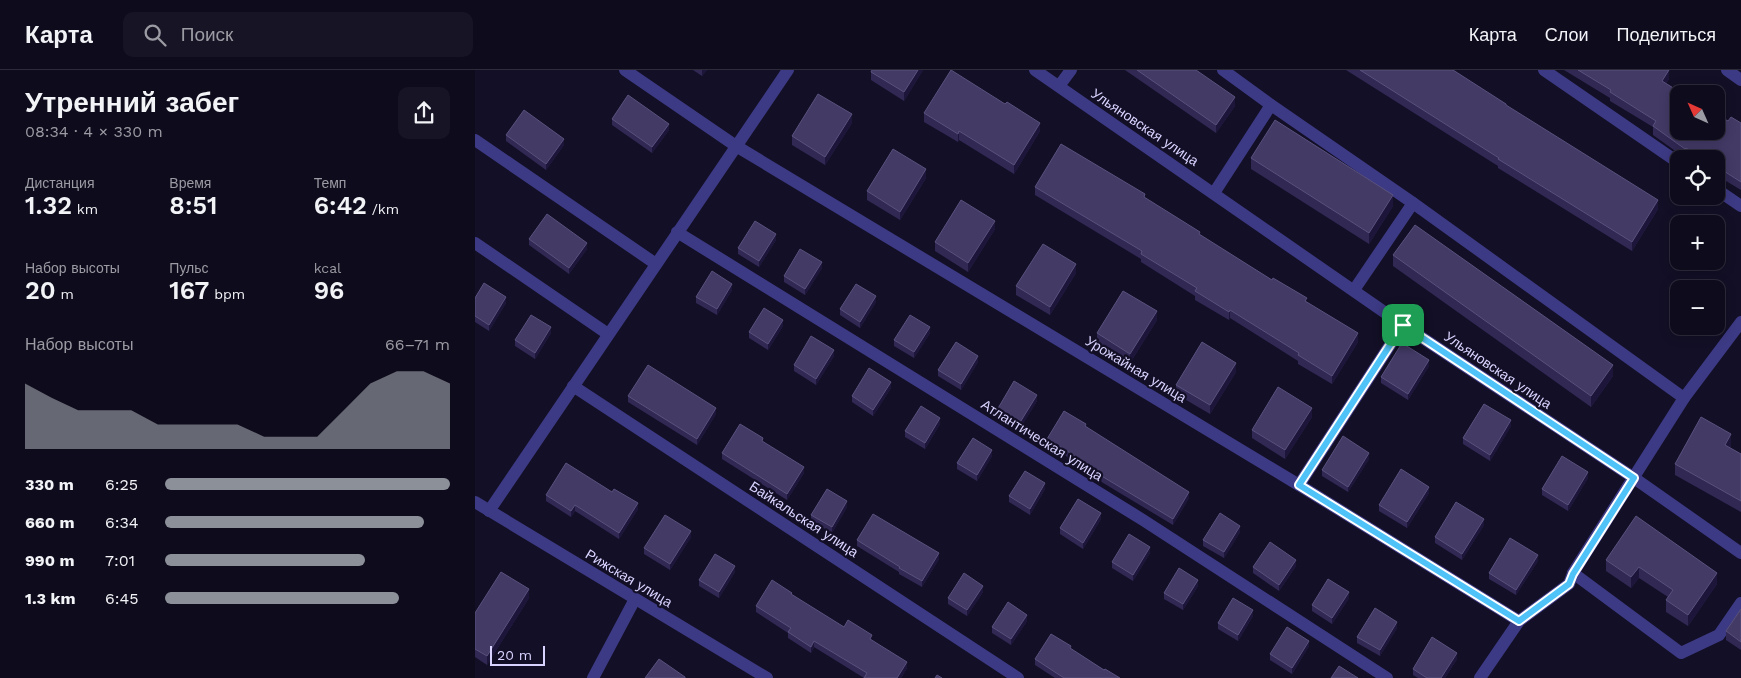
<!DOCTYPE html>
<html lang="ru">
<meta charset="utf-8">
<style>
:root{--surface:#0e0b1c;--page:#171425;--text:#f1f3f6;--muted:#9b9ba3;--line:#2e2b3b;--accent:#8c9099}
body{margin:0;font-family:"Work Sans",sans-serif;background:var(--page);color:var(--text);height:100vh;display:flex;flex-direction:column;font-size:19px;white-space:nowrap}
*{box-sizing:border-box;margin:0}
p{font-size:16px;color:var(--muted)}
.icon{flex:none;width:28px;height:28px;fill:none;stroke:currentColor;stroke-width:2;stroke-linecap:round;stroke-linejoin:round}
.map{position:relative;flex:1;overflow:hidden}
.sheet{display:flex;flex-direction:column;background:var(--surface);width:475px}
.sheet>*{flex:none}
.needle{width:32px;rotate:315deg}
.tools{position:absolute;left:1195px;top:15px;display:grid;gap:10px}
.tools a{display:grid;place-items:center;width:55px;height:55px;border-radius:10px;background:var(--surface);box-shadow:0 2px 12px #0003,0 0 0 1px var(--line);font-size:25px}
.scale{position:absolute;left:15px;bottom:12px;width:55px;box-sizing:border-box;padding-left:5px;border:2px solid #d9d4ff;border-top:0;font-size:14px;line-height:18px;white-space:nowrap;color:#d9d4ff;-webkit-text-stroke:4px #130f26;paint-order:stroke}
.pin{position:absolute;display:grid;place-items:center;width:42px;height:42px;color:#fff;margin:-21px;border-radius:10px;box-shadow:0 2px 8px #0006}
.round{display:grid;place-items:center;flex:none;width:52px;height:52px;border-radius:10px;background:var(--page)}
.head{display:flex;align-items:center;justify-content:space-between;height:85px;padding:0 25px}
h1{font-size:28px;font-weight:600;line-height:38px}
.figures{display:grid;grid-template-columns:repeat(3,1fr);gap:8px;height:85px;padding:5px 25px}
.figures div{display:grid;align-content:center}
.figures b{font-size:25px;font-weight:600}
.figures small{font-size:14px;font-weight:400}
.figures p{font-size:14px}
.chart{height:140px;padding:10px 25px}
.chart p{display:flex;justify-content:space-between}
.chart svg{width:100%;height:90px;margin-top:5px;fill:var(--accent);opacity:.7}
ul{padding:0 25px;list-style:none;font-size:16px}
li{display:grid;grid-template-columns:80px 60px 1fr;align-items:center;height:38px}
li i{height:12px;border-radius:6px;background:var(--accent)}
header{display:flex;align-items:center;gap:30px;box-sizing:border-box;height:70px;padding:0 25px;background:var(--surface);border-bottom:1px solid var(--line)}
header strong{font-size:24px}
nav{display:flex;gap:28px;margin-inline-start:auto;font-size:18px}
.search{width:350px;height:45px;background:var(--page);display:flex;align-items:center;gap:12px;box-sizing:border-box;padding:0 18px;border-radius:10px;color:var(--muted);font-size:19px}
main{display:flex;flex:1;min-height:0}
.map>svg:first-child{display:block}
</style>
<header>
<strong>Карта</strong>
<div class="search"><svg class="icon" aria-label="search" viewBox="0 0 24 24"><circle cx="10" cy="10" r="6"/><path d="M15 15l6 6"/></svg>Поиск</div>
<nav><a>Карта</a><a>Слои</a><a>Поделиться</a></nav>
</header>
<main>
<section class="sheet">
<div class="head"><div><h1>Утренний забег</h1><p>08:34 · 4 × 330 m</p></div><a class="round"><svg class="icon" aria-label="share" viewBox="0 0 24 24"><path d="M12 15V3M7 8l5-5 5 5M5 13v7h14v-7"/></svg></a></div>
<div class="figures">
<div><p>Дистанция</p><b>1.32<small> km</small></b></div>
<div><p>Время</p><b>8:51</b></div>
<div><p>Темп</p><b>6:42<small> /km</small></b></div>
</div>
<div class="figures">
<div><p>Набор высоты</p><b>20<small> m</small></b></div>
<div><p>Пульс</p><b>167<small> bpm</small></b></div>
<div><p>kcal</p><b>96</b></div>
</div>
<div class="chart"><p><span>Набор высоты</span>66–71 m</p>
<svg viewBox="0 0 160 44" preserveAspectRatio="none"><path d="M0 44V12L10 19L20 25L30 25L40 25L50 32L60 32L70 32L80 32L90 38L100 38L110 38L120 25L130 12L140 6L150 6L160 12V44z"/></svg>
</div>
<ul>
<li><b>330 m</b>6:25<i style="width:100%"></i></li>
<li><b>660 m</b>6:34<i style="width:91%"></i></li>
<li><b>990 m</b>7:01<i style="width:70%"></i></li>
<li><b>1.3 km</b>6:45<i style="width:82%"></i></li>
</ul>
</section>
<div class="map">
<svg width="1266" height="608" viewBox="0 0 1266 608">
<rect width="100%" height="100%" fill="#130f26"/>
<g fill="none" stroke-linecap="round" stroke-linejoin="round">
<g stroke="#3d3a85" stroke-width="12">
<polyline points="150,0 261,76 824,415 1044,551"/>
<polyline points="560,0 928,255 1159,408 1266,483"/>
<polyline points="1069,0 1204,93"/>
<polyline points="1252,0 1266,10"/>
<polyline points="584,16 596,0"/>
<polyline points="796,35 938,133 1209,328"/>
<polyline points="0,70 181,194"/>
<polyline points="1241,119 1266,136"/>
<polyline points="739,123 796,35 748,0"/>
<polyline points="202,162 668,450 912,608"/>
<polyline points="0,173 133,264"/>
<polyline points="879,220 938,133"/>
<polyline points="98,316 543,608"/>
<polyline points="824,415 928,255"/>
<polyline points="0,432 292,608"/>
<polyline points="14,441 313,0"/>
<polyline points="1098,503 1206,583 1244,565 1266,533"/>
<polyline points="118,608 160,529"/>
<polyline points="1005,608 1044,551 1094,514 1098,503 1209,328 1266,252"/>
</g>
</g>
<g fill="#312854">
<polygon points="218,0 232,0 227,6"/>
<polygon points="397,0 448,0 429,31 396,10 396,2"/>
<polygon points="650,0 721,0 760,36 741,63"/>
<polygon points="871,0 978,0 1183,139 1157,181 1023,98 1023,96"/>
<polygon points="1089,0 1194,0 1194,9 1191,14 1253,51 1266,53 1266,120 1241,105 1241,89 1215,89 1211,86 1210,88 1178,65 1178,57 1135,31 1135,28"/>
<polygon points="449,43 565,61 539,104 484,70 483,72 449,52"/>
<polygon points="137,49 194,60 177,83 137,55"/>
<polygon points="377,53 350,95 317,75 317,66"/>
<polygon points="31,65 89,75 71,100 31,71"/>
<polygon points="776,88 918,136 894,174 776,99"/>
<polygon points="451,108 425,150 392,130 392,121"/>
<polygon points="560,117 670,128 725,165 832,232 883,272 857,314 823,294 823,291 755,248 754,250 720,230 720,226 666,192 666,189 560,125"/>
<polygon points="520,159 493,202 460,181 460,172"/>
<polygon points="54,169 112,179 94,204 54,175"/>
<polygon points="301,170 284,197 263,184 263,178"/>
<polygon points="918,185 1138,306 1116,337 918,196"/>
<polygon points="347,198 330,225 309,212 309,206"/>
<polygon points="601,203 575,245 541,225 541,216"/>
<polygon points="257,220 242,245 221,233 221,227"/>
<polygon points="0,228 31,233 14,261 0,252"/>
<polygon points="401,232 385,258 365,245 365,239"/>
<polygon points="682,250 655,293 622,272 622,263"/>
<polygon points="308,256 293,280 274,268 274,262"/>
<polygon points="76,263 60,289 40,276 40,270"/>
<polygon points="455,263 439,288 419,276 419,270"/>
<polygon points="359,286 341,315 319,301 319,295"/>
<polygon points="503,292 486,320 463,306 463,300"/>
<polygon points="954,296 933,330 906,313 906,307"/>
<polygon points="761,302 735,344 701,324 701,315"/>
<polygon points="416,318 398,346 377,332 377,326"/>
<polygon points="153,326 241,344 222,375 153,332"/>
<polygon points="562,331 544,360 522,346 522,340"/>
<polygon points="837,347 810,389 777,368 777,360"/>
<polygon points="465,354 450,379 430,367 430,361"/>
<polygon points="1036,356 1015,391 988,374 988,368"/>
<polygon points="572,369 714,428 698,455 605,399 605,395 572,374"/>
<polygon points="288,372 329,403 312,430 247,389 247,383"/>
<polygon points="1256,375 1255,378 1266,384 1266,442 1200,405 1200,394"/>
<polygon points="517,386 502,411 482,399 482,393"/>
<polygon points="894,389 873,422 847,406 847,400"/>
<polygon points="1113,408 1093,441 1067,425 1067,419"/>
<polygon points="570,419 555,445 534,432 534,426"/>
<polygon points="954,423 932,458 904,441 904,435"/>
<polygon points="71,425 163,439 144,469 100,441 96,447 71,431"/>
<polygon points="372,437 357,463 336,451 336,445"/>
<polygon points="626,449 608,479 585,464 585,458"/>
<polygon points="1009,455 987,490 960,473 960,467"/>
<polygon points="765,462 749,488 728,476 728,470"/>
<polygon points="216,467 195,500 169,484 169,478"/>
<polygon points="382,470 464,489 447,517 424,504 424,502 382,476"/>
<polygon points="675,483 658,511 637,498 637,492"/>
<polygon points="1131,490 1242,514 1213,556 1191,542 1191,530 1193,527 1164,508 1156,518 1131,501"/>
<polygon points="1063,491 1041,525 1014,509 1014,503"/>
<polygon points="821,496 804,521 778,503 778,497"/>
<polygon points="260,502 244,528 224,516 224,510"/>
<polygon points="723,516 708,540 689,529 689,523"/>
<polygon points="508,522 492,546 473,534 473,528"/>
<polygon points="317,525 369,557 397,570 432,598 426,608 389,608 339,577 336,583 313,568 313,563 281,542 281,536"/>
<polygon points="54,528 12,595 0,587 0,543"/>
<polygon points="874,528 857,554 837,541 837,535"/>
<polygon points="1266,539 1266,580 1251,570 1251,561"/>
<polygon points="778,546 763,571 743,559 743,553"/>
<polygon points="552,551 536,575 517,563 517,557"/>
<polygon points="922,558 905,586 882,573 882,567"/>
<polygon points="834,576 817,604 795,590 795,584"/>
<polygon points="596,579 629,600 645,608 580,608 560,595 560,589"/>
<polygon points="982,589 970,608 943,608 938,605 938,599"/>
</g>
<g fill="#1d163a">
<polygon points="227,0 232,0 227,6"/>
<polygon points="443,0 448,0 429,31 429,22"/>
<polygon points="1194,0 1194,9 1187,20 1187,11"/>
<polygon points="760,27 760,36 741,63 741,55"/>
<polygon points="377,44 377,53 350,95 350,87"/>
<polygon points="565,53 565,61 539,104 539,95"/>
<polygon points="194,54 194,60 177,83 177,77"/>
<polygon points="484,61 484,70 483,72 483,64"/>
<polygon points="89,69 89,75 71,100 71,94"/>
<polygon points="1211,78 1211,86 1210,88 1210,79"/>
<polygon points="451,99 451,108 425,150 425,142"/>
<polygon points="918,125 918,136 894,174 894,163"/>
<polygon points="1183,130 1183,139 1157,181 1157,172"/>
<polygon points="520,151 520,159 493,202 493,193"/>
<polygon points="301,164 301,170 284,197 284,191"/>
<polygon points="112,173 112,179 94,204 94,198"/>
<polygon points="347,192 347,198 330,225 330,219"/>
<polygon points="601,194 601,203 575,245 575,237"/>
<polygon points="257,214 257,220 242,245 242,239"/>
<polygon points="401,226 401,232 385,258 385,252"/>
<polygon points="31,227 31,233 14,261 14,255"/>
<polygon points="755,240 755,248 754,250 754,242"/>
<polygon points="682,241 682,250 655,293 655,284"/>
<polygon points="308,250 308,256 293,280 293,274"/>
<polygon points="76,257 76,263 60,289 60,283"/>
<polygon points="455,257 455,263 439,288 439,282"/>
<polygon points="883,263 883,272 857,314 857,306"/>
<polygon points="359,280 359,286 341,315 341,309"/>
<polygon points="503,286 503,292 486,320 486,314"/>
<polygon points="954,290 954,296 933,330 933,324"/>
<polygon points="761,293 761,302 735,344 735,335"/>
<polygon points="1138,295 1138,306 1116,337 1116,326"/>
<polygon points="416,312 416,318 398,346 398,340"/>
<polygon points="562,325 562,331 544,360 544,354"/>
<polygon points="241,338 241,344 222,375 222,369"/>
<polygon points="837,338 837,347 810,389 810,380"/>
<polygon points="465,348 465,354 450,379 450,373"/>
<polygon points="1036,350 1036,356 1015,391 1015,385"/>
<polygon points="1256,364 1256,375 1250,386 1250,375"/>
<polygon points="517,380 517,386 502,411 502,405"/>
<polygon points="894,383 894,389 873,422 873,417"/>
<polygon points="329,397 329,403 312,430 312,424"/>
<polygon points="1113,402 1113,408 1093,441 1093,435"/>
<polygon points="570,413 570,419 555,445 555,439"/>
<polygon points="954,417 954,423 932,458 932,452"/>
<polygon points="714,422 714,428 698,455 698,449"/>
<polygon points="372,431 372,437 357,463 357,457"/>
<polygon points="163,433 163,439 144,469 144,463"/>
<polygon points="100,435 100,441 96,447 96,441"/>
<polygon points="626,443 626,449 608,479 608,473"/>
<polygon points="1009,449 1009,455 987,490 987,484"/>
<polygon points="765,456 765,462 749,488 749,482"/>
<polygon points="216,461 216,467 195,500 195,494"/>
<polygon points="675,477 675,483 658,511 658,505"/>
<polygon points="464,483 464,489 447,517 447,511"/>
<polygon points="1063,485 1063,491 1041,525 1041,520"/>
<polygon points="821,490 821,496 804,521 804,515"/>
<polygon points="260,496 260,502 244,528 244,522"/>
<polygon points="1164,497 1164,508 1156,518 1156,507"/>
<polygon points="1242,503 1242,514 1213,556 1213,545"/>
<polygon points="723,510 723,516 708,540 708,534"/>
<polygon points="508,516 508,522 492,546 492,540"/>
<polygon points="54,519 54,528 12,595 12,586"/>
<polygon points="874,522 874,528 857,554 857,548"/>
<polygon points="778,540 778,546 763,571 763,565"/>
<polygon points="552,545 552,551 536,575 536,569"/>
<polygon points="922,552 922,558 905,586 905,580"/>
<polygon points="339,571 339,577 336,583 336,577"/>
<polygon points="834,571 834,576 817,604 817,598"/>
<polygon points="982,583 982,589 970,608 966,608"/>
<polygon points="432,592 432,598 426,608 422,608"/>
</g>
<g fill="#433a66" stroke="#5a527e">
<polygon points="397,0 443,0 429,22 396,2"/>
<polygon points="476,0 530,34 532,32 565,53 539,95 484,61 483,64 449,43"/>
<polygon points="662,0 721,0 760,27 741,55"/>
<polygon points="885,0 978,0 1031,34 1031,35 1183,130 1157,172 1023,89 1024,88"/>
<polygon points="1103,0 1194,0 1187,11 1208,24 1204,24 1204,61 1241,61 1241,44 1253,51 1256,47 1266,53 1266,112 1241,96 1241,89 1229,89 1211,78 1210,79 1178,56 1181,51 1135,22 1136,20"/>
<polygon points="343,24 377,44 350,87 317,66"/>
<polygon points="153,25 194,54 177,77 137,49"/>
<polygon points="49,40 89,69 71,94 31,65"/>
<polygon points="800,50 918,125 894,163 776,88"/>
<polygon points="586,74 670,124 669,127 725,162 724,164 797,210 798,208 832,228 830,231 883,263 857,306 823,285 824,283 755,240 754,242 720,221 722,218 666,184 667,181 560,117"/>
<polygon points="418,79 451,99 425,142 392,121"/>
<polygon points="486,130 520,151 493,193 460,172"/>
<polygon points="72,144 112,173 94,198 54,169"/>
<polygon points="280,151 301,164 284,191 263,178"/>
<polygon points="940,155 1138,295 1116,326 918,185"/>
<polygon points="568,174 601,194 575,237 541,216"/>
<polygon points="325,179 347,192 330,219 309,206"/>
<polygon points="237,201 257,214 242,239 221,227"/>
<polygon points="9,213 31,227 14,255 0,246 0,228"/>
<polygon points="381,214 401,226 385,252 365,239"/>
<polygon points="648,221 682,241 655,284 622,263"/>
<polygon points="289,238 308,250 293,274 274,262"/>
<polygon points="56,245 76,257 60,283 40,270"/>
<polygon points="435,245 455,257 439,282 419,270"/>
<polygon points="336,266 359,280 341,309 319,295"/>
<polygon points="481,272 503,286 486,314 463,300"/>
<polygon points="727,272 761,293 735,335 701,315"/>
<polygon points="927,273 954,290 933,324 906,307"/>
<polygon points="173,295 241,338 222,369 153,326"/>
<polygon points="394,298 416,312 398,340 377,326"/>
<polygon points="539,311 562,325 544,354 522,340"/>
<polygon points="803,317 837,338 810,380 777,360"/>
<polygon points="1009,334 1036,350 1015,385 988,368"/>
<polygon points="446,336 465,348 450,373 430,361"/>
<polygon points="589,341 611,354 610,356 714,422 698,449 605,393 607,390 572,369"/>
<polygon points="1226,347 1256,364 1250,375 1266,384 1266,431 1200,394"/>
<polygon points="265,354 288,368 287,371 329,397 312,424 247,383"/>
<polygon points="868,366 894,383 873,417 847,400"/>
<polygon points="498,368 517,380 502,405 482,393"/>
<polygon points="1087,386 1113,402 1093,435 1067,419"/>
<polygon points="91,393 137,422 139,419 163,433 144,463 100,435 96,441 71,425"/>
<polygon points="926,399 954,417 932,452 904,435"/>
<polygon points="550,401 570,413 555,439 534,426"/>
<polygon points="352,419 372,431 357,457 336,445"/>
<polygon points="603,429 626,443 608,473 585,458"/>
<polygon points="981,432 1009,449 987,484 960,467"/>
<polygon points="745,443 765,456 749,482 728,470"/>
<polygon points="398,444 464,483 447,511 424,498 425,497 382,470"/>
<polygon points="190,445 216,461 195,494 169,478"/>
<polygon points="1161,446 1242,503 1213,545 1191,530 1198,520 1164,497 1156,507 1131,490"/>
<polygon points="654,464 675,477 658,505 637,492"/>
<polygon points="1035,468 1063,485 1041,520 1014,503"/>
<polygon points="795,472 821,490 804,515 778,497"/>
<polygon points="240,484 260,496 244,522 224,510"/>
<polygon points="704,498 723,510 708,534 689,523"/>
<polygon points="26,502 54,519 12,586 0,579 0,543"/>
<polygon points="489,503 508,516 492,540 473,528"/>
<polygon points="853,509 874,522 857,548 837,535"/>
<polygon points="297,510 317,523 316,524 369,557 373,550 397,565 395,569 432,592 422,608 389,608 392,603 339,571 336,577 313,562 316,558 281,536"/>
<polygon points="758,528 778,540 763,565 743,553"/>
<polygon points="533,532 552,545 536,569 517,557"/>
<polygon points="900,538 922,552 905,580 882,567"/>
<polygon points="1266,539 1266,572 1251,561"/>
<polygon points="812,557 834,571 817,598 795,584"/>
<polygon points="576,564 596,576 595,578 629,600 630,599 645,608 589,608 560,589"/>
<polygon points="957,567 982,583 966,608 952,608 938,599"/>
<polygon points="184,589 210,607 210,608 170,608"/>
<polygon points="864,596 883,608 856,608"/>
<polygon points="462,605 467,608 460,608"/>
</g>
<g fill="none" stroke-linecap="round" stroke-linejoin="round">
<g stroke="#fff" stroke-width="10">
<polygon id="route" points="928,255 1159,408 1098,504 1094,514 1044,551 824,415"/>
</g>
<use href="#route" stroke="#4fc3f7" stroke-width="6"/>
</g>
<g text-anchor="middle" stroke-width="4.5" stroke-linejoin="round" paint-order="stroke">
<g font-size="14" fill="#d9d4ff" stroke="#130f26">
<text transform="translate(670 57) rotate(34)" y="5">Ульяновская улица</text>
<text transform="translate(661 299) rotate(31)" y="5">Урожайная улица</text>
<text transform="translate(1023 300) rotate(34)" y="5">Ульяновская улица</text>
<text transform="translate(567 370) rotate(32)" y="5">Атлантическая улица</text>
<text transform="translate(329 449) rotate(33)" y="5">Байкальская улица</text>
<text transform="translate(154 508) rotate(31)" y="5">Рижская улица</text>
</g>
</g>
</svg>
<div class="tools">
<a><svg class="needle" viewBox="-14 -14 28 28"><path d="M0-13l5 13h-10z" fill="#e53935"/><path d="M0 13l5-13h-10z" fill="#9b9ba3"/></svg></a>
<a><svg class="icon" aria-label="locate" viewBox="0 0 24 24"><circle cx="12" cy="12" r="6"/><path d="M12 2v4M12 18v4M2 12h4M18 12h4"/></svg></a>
<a>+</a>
<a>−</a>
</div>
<div class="scale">20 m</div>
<div class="pin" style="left:928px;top:255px;background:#1e9e55"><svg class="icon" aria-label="arrive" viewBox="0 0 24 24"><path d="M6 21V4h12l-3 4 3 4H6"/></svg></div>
</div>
</main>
